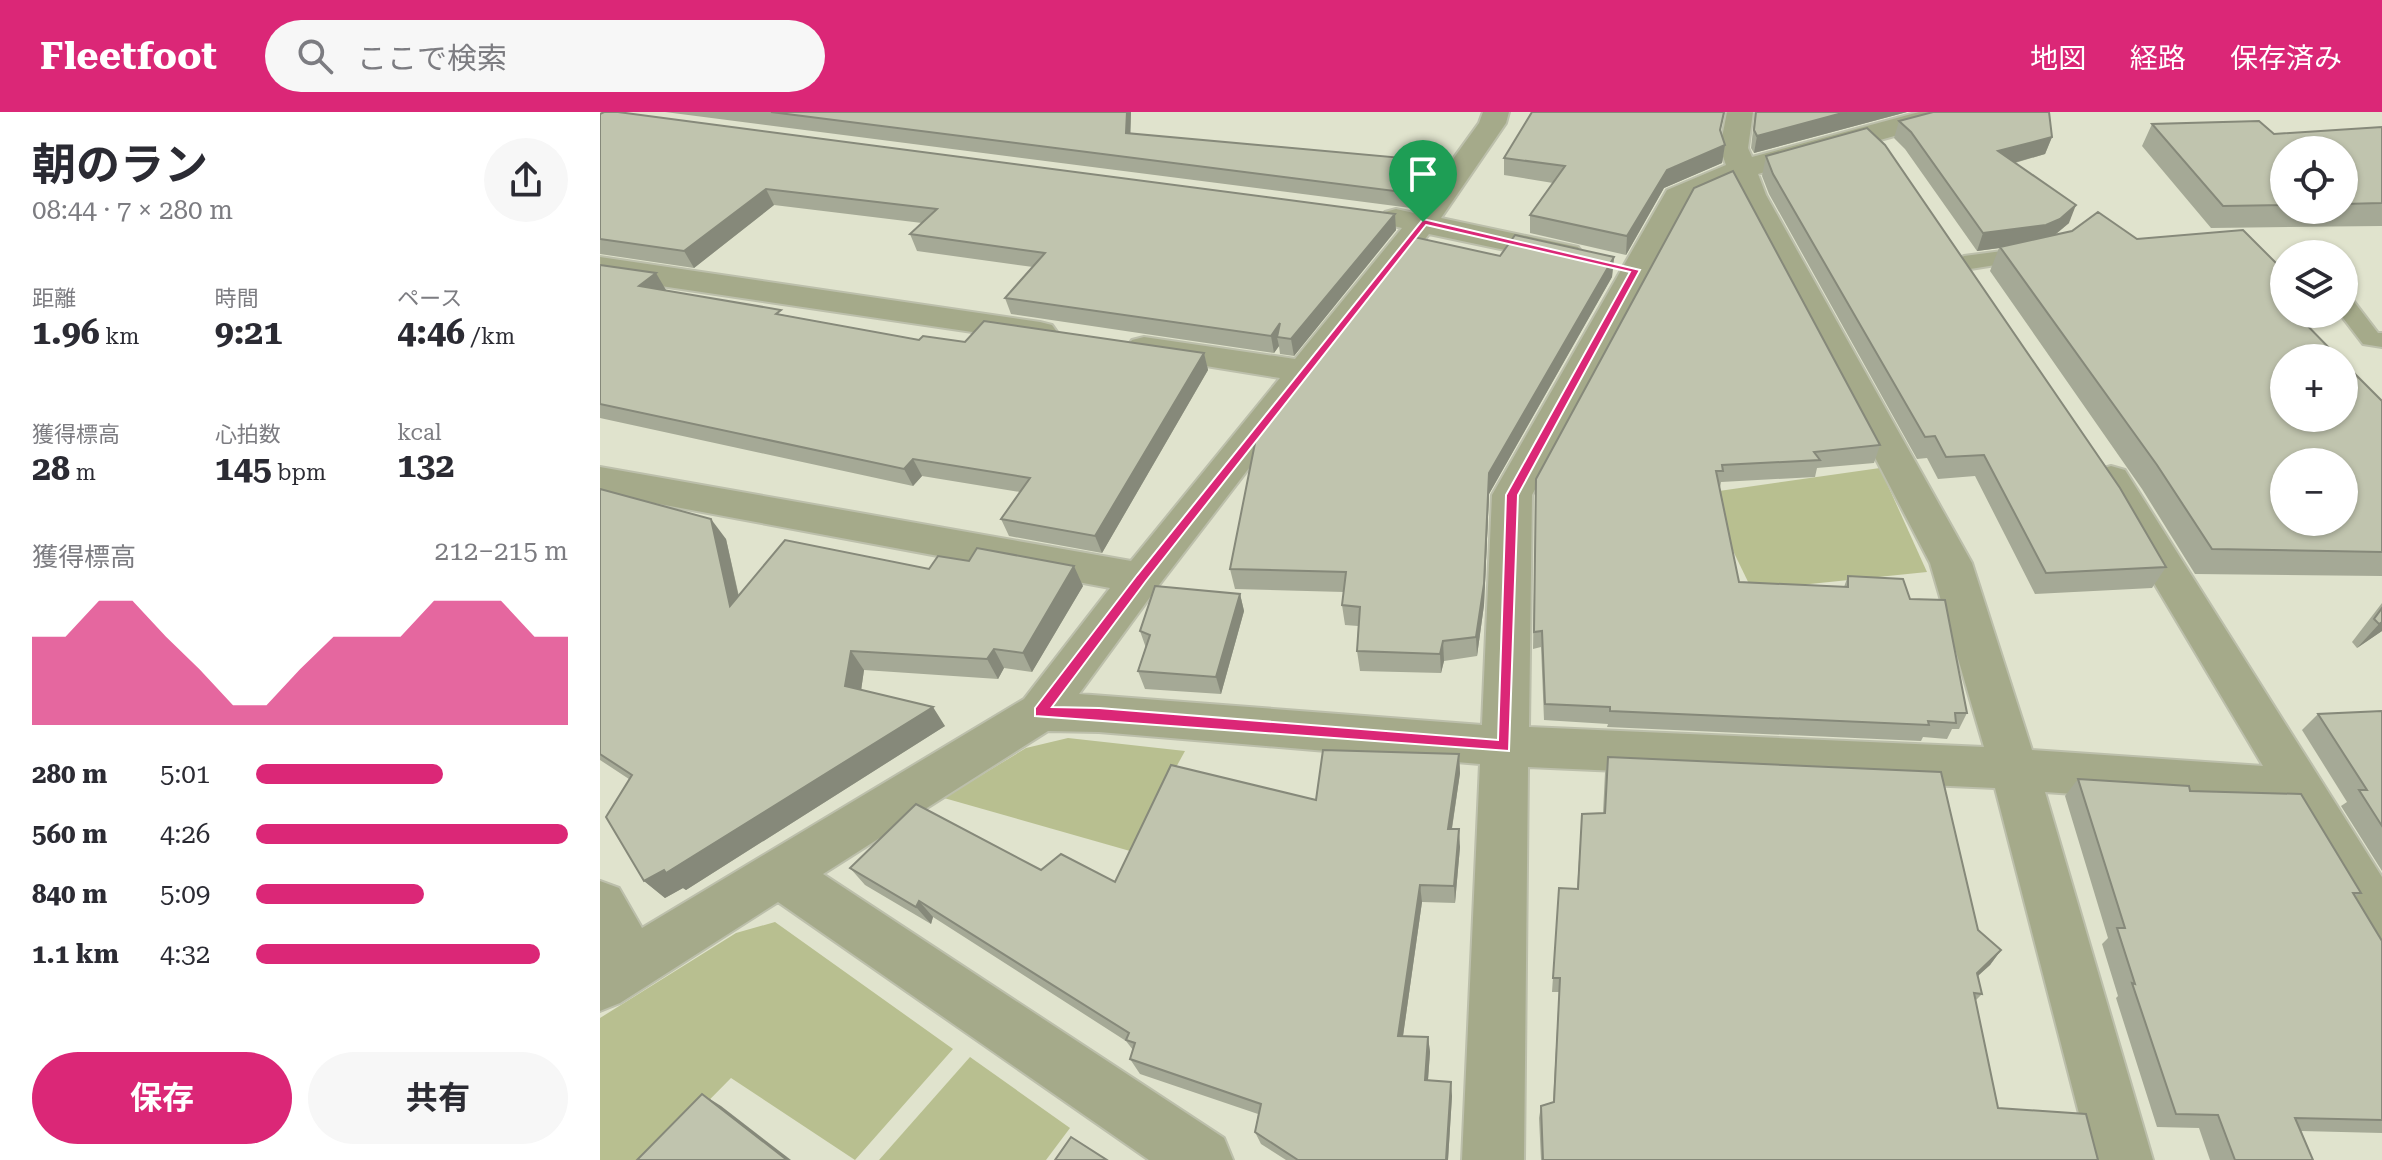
<!DOCTYPE html>
<html lang="ja">
<meta charset="utf-8">
<style>
:root{--surface:#fff;--page:#f7f7f7;--text:#2b2b33;--muted:#7c7c81;--accent:#db2777}
body{margin:0;font-family:"Roboto Serif","Noto Sans JP",serif;background:var(--page);color:var(--text);height:100vh;display:flex;flex-direction:column;font-size:30px;white-space:nowrap}
*{box-sizing:border-box;margin:0}
p{font-size:26px;color:var(--muted)}
.icon{flex:none;width:44px;height:44px;fill:none;stroke:currentColor;stroke-width:2;stroke-linecap:round;stroke-linejoin:round}
.map{position:relative;flex:1;overflow:hidden}
.drawer{display:flex;flex-direction:column;background:var(--surface);width:600px}
.drawer>*{flex:none}
.buttons{position:absolute;left:1670px;top:24px;display:grid;gap:16px}
.buttons a{display:grid;place-items:center;width:88px;height:88px;border-radius:50%;background:var(--surface);box-shadow:0 2px 6px #0004;font-size:40px}
.pin{position:absolute;display:grid;place-items:center;width:68px;height:68px;color:#fff;margin:-82px -34px;border-radius:50% 50% 50% 0;rotate:-45deg;box-shadow:0 0 8px #0007}
.pin .icon{rotate:45deg}
.round{display:grid;place-items:center;flex:none;width:84px;height:84px;border-radius:42px;background:var(--page)}
.summary{display:flex;align-items:center;justify-content:space-between;height:136px;padding:0 32px}
h1{font-size:44px;font-weight:700;line-height:60px}
.metrics{display:grid;grid-template-columns:repeat(3,1fr);gap:12px;height:136px;padding:8px 32px}
.metrics div{display:grid;align-content:center}
.metrics b{font-size:34px;font-weight:700}
.metrics small{font-size:22px;font-weight:400}
.metrics p{font-size:22px}
.chart{height:224px;padding:16px 32px}
.chart p{display:flex;justify-content:space-between}
.chart svg{width:100%;height:144px;margin-top:8px;fill:var(--accent);opacity:.7}
.button{display:flex;gap:16px;margin-top:auto;padding:16px 32px}
.button a{flex:1;height:92px;border-radius:48px;background:var(--accent);color:#fff;font-size:32px;font-weight:700;line-height:92px;text-align:center}
.button a+a{background:var(--page);color:var(--text)}
ul{padding:0 32px;list-style:none;font-size:26px}
li{display:grid;grid-template-columns:128px 96px 1fr;align-items:center;height:60px}
li i{height:20px;border-radius:10px;background:var(--accent)}
header{display:flex;align-items:center;gap:48px;box-sizing:border-box;height:112px;padding:0 40px;background:var(--accent);color:#fff}
header strong{font-size:38px}
nav{display:flex;gap:44px;margin-inline-start:auto;font-size:28px}
.search{width:560px;height:72px;background:var(--page);display:flex;align-items:center;gap:20px;box-sizing:border-box;padding:0 28px;border-radius:44px;color:var(--muted);font-size:30px}
main{display:flex;flex:1;min-height:0}
.map>svg:first-child{display:block}
</style>
<header>
<strong>Fleetfoot</strong>
<div class="search"><svg class="icon" aria-label="search" viewBox="0 0 24 24"><circle cx="10" cy="10" r="6"/><path d="M15 15l6 6"/></svg>ここで検索</div>
<nav><a>地図</a><a>経路</a><a>保存済み</a></nav>
</header>
<main>
<section class="drawer">
<div class="summary"><div><h1>朝のラン</h1><p>08:44 · 7 × 280 m</p></div><a class="round"><svg class="icon" aria-label="share" viewBox="0 0 24 24"><path d="M12 15V3M7 8l5-5 5 5M5 13v7h14v-7"/></svg></a></div>
<div class="metrics">
<div><p>距離</p><b>1.96<small> km</small></b></div>
<div><p>時間</p><b>9:21</b></div>
<div><p>ペース</p><b>4:46<small> /km</small></b></div>
</div>
<div class="metrics">
<div><p>獲得標高</p><b>28<small> m</small></b></div>
<div><p>心拍数</p><b>145<small> bpm</small></b></div>
<div><p>kcal</p><b>132</b></div>
</div>
<div class="chart"><p><span>獲得標高</span>212–215 m</p>
<svg viewBox="0 0 160 44" preserveAspectRatio="none"><path d="M0 44V17L10 17L20 6L30 6L40 17L50 27L60 38L70 38L80 27L90 17L100 17L110 17L120 6L130 6L140 6L150 17L160 17V44z"/></svg>
</div>
<ul>
<li><b>280 m</b>5:01<i style="width:60%"></i></li>
<li><b>560 m</b>4:26<i style="width:100%"></i></li>
<li><b>840 m</b>5:09<i style="width:54%"></i></li>
<li><b>1.1 km</b>4:32<i style="width:91%"></i></li>
</ul>
<div class="button"><a>保存</a><a>共有</a></div>
</section>
<div class="map">
<svg width="1782" height="1048" viewBox="0 0 1782 1048">
<rect width="100%" height="100%" fill="#e0e3cd"/>
<g fill="#b8bf90">
<polygon points="1280,356 1327,460 1152,478 1105,381"/>
<polygon points="468,626 585,639 530,739 344,686 426,636"/>
<polygon points="175,810 353,937 255,1048 131,966 50,1048 0,1048 0,906 136,821"/>
<polygon points="370,945 470,1016 446,1048 279,1048"/>
</g>
<g fill="none" stroke-linecap="round" stroke-linejoin="round">
<g stroke="#bcbfab" stroke-width="4">
<g id="service">
<polygon points="1433,135 1441,136 1444,141 1441,146 1364,158 1353,151 1364,144"/>
<polygon points="1744,185 1752,187 1778,221 1782,221 1782,235 1763,232 1740,202 1744,202"/>
</g>
</g>
<g stroke="#bcbfab" stroke-width="4">
<g id="minor">
<path d="M883 0H909L906 11 841 106 978 135 983 142 978 149 967 151 829 122 556 477 479 582 882 613 892 383 1067 78 1126 53 1120 36 1127 0H1153L1148 36 1152 45 1319 0H1362L1359 6 1158 62 1166 83 1372 451 1432 638 1663 654 1492 367 1497 358 1511 354 1525 358 1782 765V838L1763 831 1688 697 1445 680 1553 1048H1491L1395 676 928 655 924 1048H862L880 652 499 620 448 619 223 762 624 1026 633 1048H549L178 790 20 891 0 899V769L19 776 42 816 424 587 510 476 0 381V355L531 449 680 266 532 242 527 235 532 228 544 225 695 247 802 116 785 112 781 106 785 100 796 97 814 101 879 11ZM1132 71 1330 451 1384 635 929 615 932 383 1089 90Z"/>
<polygon points="0,145 440,210 452,213 457,220 452,227 440,230 0,165"/>
</g>
</g>
<use href="#service" fill="#a5aa8a" fill-rule="evenodd"/>
<use href="#minor" fill="#a5aa8a" fill-rule="evenodd"/>
</g>
<g fill="#a5a996" fill-rule="evenodd">
<polygon points="65,0 531,0 530,22 826,63 811,96"/>
<polygon points="1125,0 1120,20 1125,33 1122,51 1064,76 1026,143 930,121 930,103 953,71 904,63 904,46"/>
<polygon points="1155,0 1307,0 1154,41 1151,36"/>
<polygon points="0,2 796,118 694,244 680,242 679,234 674,241 411,202 405,186 433,155 317,139 310,122 322,111 174,93 94,156 0,142"/>
<polygon points="1299,9 1452,25 1445,42 1415,51 1469,111 1455,123 1537,127 1684,159 1684,202 1782,289 1782,464 1595,462 1542,377 1390,159 1399,136 1377,139 1305,37 1294,26"/>
<path d="M1552 12 1674 22 1782 15V114L1611 116 1542 34ZM1684 38H1744V98H1684Z"/>
<polygon points="1166,44 1566,455 1552,476 1435,482 1375,364 1338,367 1327,346 1317,347 1169,82 1162,64"/>
<polygon points="900,144 1014,145 1012,165 889,382 884,493 877,544 844,549 841,561 760,559 757,539 758,514 745,513 742,493 744,480 635,477 630,457"/>
<polygon points="0,153 65,178 184,203 319,228 604,241 608,258 502,441 409,424 401,407 420,380 322,364 313,374 0,306"/>
<polygon points="1280,333 1274,351 1217,356 1215,365 1121,370 1120,376 1139,470 1244,475 1248,464 1310,487 1367,601 1359,617 1352,617 1347,627 1323,625 1321,629 1007,615 1008,612 944,608 941,535 933,537 936,367"/>
<polygon points="0,377 126,427 139,484 329,457 483,474 432,560 404,556 398,567 264,558 261,578 345,614 86,778 83,776 65,786 44,769 29,667 0,648"/>
<polygon points="640,482 644,499 621,582 545,577 538,559 546,536 540,519"/>
<polygon points="1782,491 1782,519 1757,536 1752,530"/>
<polygon points="1782,599 1782,759 1741,694 1747,690 1702,618 1718,602"/>
<polygon points="859,642 860,661 852,717 860,735 855,791 822,790 803,924 828,925 830,940 828,968 852,984 848,1048 686,1048 661,1032 655,1020 658,1002 540,962 530,947 533,938 526,929 333,805 331,812 265,773 250,756 441,758 515,770 716,688"/>
<polygon points="1008,645 1378,818 1401,838 1390,853 1377,864 1382,882 1375,889 1398,996 1498,1048 941,1048 939,1006 941,994 953,990 959,880 952,880 959,776 977,777 982,702 1003,701 1005,661"/>
<polygon points="1478,667 1590,679 1761,781 1756,785 1782,829 1782,1021 1701,1019 1713,1048 1610,1048 1599,1016 1557,1015 1516,886 1518,884 1502,832 1508,826 1465,684"/>
</g>
<g fill="#86897a">
<polygon points="527,0 531,0 530,36 526,21"/>
<polygon points="1246,0 1307,0 1154,41 1157,24"/>
<polygon points="1452,25 1445,42 1392,57 1398,39"/>
<polygon points="1125,33 1122,51 1064,76 1026,143 1027,124 1067,58"/>
<polygon points="825,48 826,63 811,96 810,81"/>
<polygon points="166,77 174,93 94,156 84,139"/>
<polygon points="1476,93 1469,111 1452,125 1438,131 1377,139 1383,121"/>
<polygon points="795,102 796,118 694,244 691,227"/>
<polygon points="1014,145 1012,165 889,382 884,493 877,544 876,525 889,361"/>
<polygon points="56,161 66,178 50,191 39,174"/>
<polygon points="680,211 677,225 679,234 674,241 671,224"/>
<polygon points="604,241 608,258 502,441 495,424"/>
<polygon points="313,347 322,364 313,374 304,357"/>
<polygon points="111,407 126,427 145,514 130,494"/>
<polygon points="474,454 483,474 432,560 423,541"/>
<polygon points="640,482 644,499 621,582 616,565"/>
<polygon points="1782,510 1782,519 1757,536 1779,512"/>
<polygon points="843,529 844,549 841,561 840,542"/>
<polygon points="394,537 404,556 398,567 387,547"/>
<polygon points="251,539 264,558 259,593 245,574"/>
<polygon points="333,595 345,614 86,778 83,776 65,786 44,769"/>
<polygon points="859,642 860,661 849,735 848,717"/>
<polygon points="859,717 860,735 855,791 854,774"/>
<polygon points="820,773 822,790 801,938 798,924"/>
<polygon points="319,789 333,805 331,812 316,795"/>
<polygon points="1401,838 1390,853 1366,875 1377,861"/>
<polygon points="828,925 830,940 827,981 825,968"/>
<polygon points="851,970 852,984 848,1048 846,1048"/>
<polygon points="102,982 121,994 191,1048 187,1048"/>
</g>
<g fill="#c0c4ae" stroke="#86897a" stroke-width="2" fill-rule="evenodd">
<polygon points="4,0 18,0 795,102 691,227 677,225 680,211 671,224 405,186 445,141 310,122 337,97 166,77 84,139 0,127 0,2"/>
<polygon points="171,0 527,0 526,21 825,48 810,81"/>
<polygon points="932,0 1124,0 1120,18 1125,33 1067,58 1027,124 930,103 965,54 904,46"/>
<polygon points="1156,0 1246,0 1157,24 1154,18"/>
<polygon points="1333,0 1449,0 1452,25 1398,39 1476,93 1460,107 1446,113 1383,121 1311,20 1299,9"/>
<polygon points="1659,9 1674,22 1782,15 1782,91 1744,92 1744,38 1684,38 1684,93 1623,94 1552,12"/>
<polygon points="1267,16 1285,33 1520,376 1566,455 1446,461 1384,343 1346,345 1335,324 1325,325 1173,62 1166,44"/>
<polygon points="1133,59 1280,333 1214,340 1220,348 1122,353 1123,359 1116,359 1139,470 1248,475 1248,464 1303,467 1310,487 1345,488 1367,601 1355,601 1356,611 1328,609 1329,613 1010,599 1010,595 945,592 942,519 934,520 936,367 1094,76"/>
<path d="M1498 100 1537 127 1643 118 1684 159V183H1677L1684 190V202H1696L1739 246H1684V306H1744V251L1782 289V440L1612 437 1557 353 1400 135 1472 119ZM1684 350H1744V410H1684Z"/>
<polygon points="915,123 1014,145 889,361 884,472 876,525 843,529 840,542 757,539 760,495 742,493 746,460 630,457 656,326 814,125 900,144"/>
<polygon points="0,153 56,161 39,174 181,198 176,202 319,228 323,224 365,230 384,209 604,241 495,424 401,407 430,366 313,347 304,357 0,292"/>
<polygon points="0,377 111,407 130,494 185,428 329,457 338,444 369,449 377,436 474,454 423,541 394,537 387,547 251,539 245,574 333,595 66,761 64,758 44,769 6,705 32,663 0,642"/>
<polygon points="555,474 640,482 616,565 538,559 550,523 540,519"/>
<polygon points="1782,496 1782,510 1779,512 1774,507"/>
<polygon points="1782,599 1782,714 1759,678 1767,678 1718,602"/>
<polygon points="723,638 859,642 848,717 859,717 854,774 820,773 798,924 828,925 825,968 851,970 846,1048 698,1048 655,1020 661,992 530,947 535,931 526,928 529,921 319,789 316,795 250,756 316,692 441,758 461,742 515,770 571,653 716,688"/>
<polygon points="1008,645 1341,660 1378,818 1401,838 1377,861 1382,882 1374,881 1398,996 1486,1002 1498,1048 943,1048 941,994 954,990 960,866 953,866 959,776 978,777 982,702 1005,701"/>
<polygon points="1478,667 1589,674 1590,679 1701,682 1761,781 1753,781 1782,829 1782,1008 1695,1006 1713,1048 1635,1048 1618,1003 1576,1002 1532,871 1535,872 1517,816 1525,816"/>
<polygon points="102,982 187,1048 37,1048"/>
<polygon points="471,1025 507,1048 455,1048"/>
</g>
<path fill="#db2777" stroke="#fff" stroke-width="2" fill-rule="evenodd" d="M823 107 1040 158 918 383 909 639 435 604V596L537 463ZM826 113 1030 160 906 383 898 628 499 596 452 595 546 469Z"/>
</svg>
<div class="buttons">
<a><svg class="icon" aria-label="locate" viewBox="0 0 24 24"><circle cx="12" cy="12" r="6"/><path d="M12 2v4M12 18v4M2 12h4M18 12h4"/></svg></a>
<a><svg class="icon" aria-label="layers" viewBox="0 0 24 24"><path d="M12 4l9 5-9 5-9-5zM3 14l9 5 9-5"/></svg></a>
<a>+</a>
<a>−</a>
</div>
<div class="pin" style="left:823px;top:110px;background:#1e9e55"><svg class="icon" aria-label="arrive" viewBox="0 0 24 24"><path d="M6 21V4h12l-3 4 3 4H6"/></svg></div>
</div>
</main>
